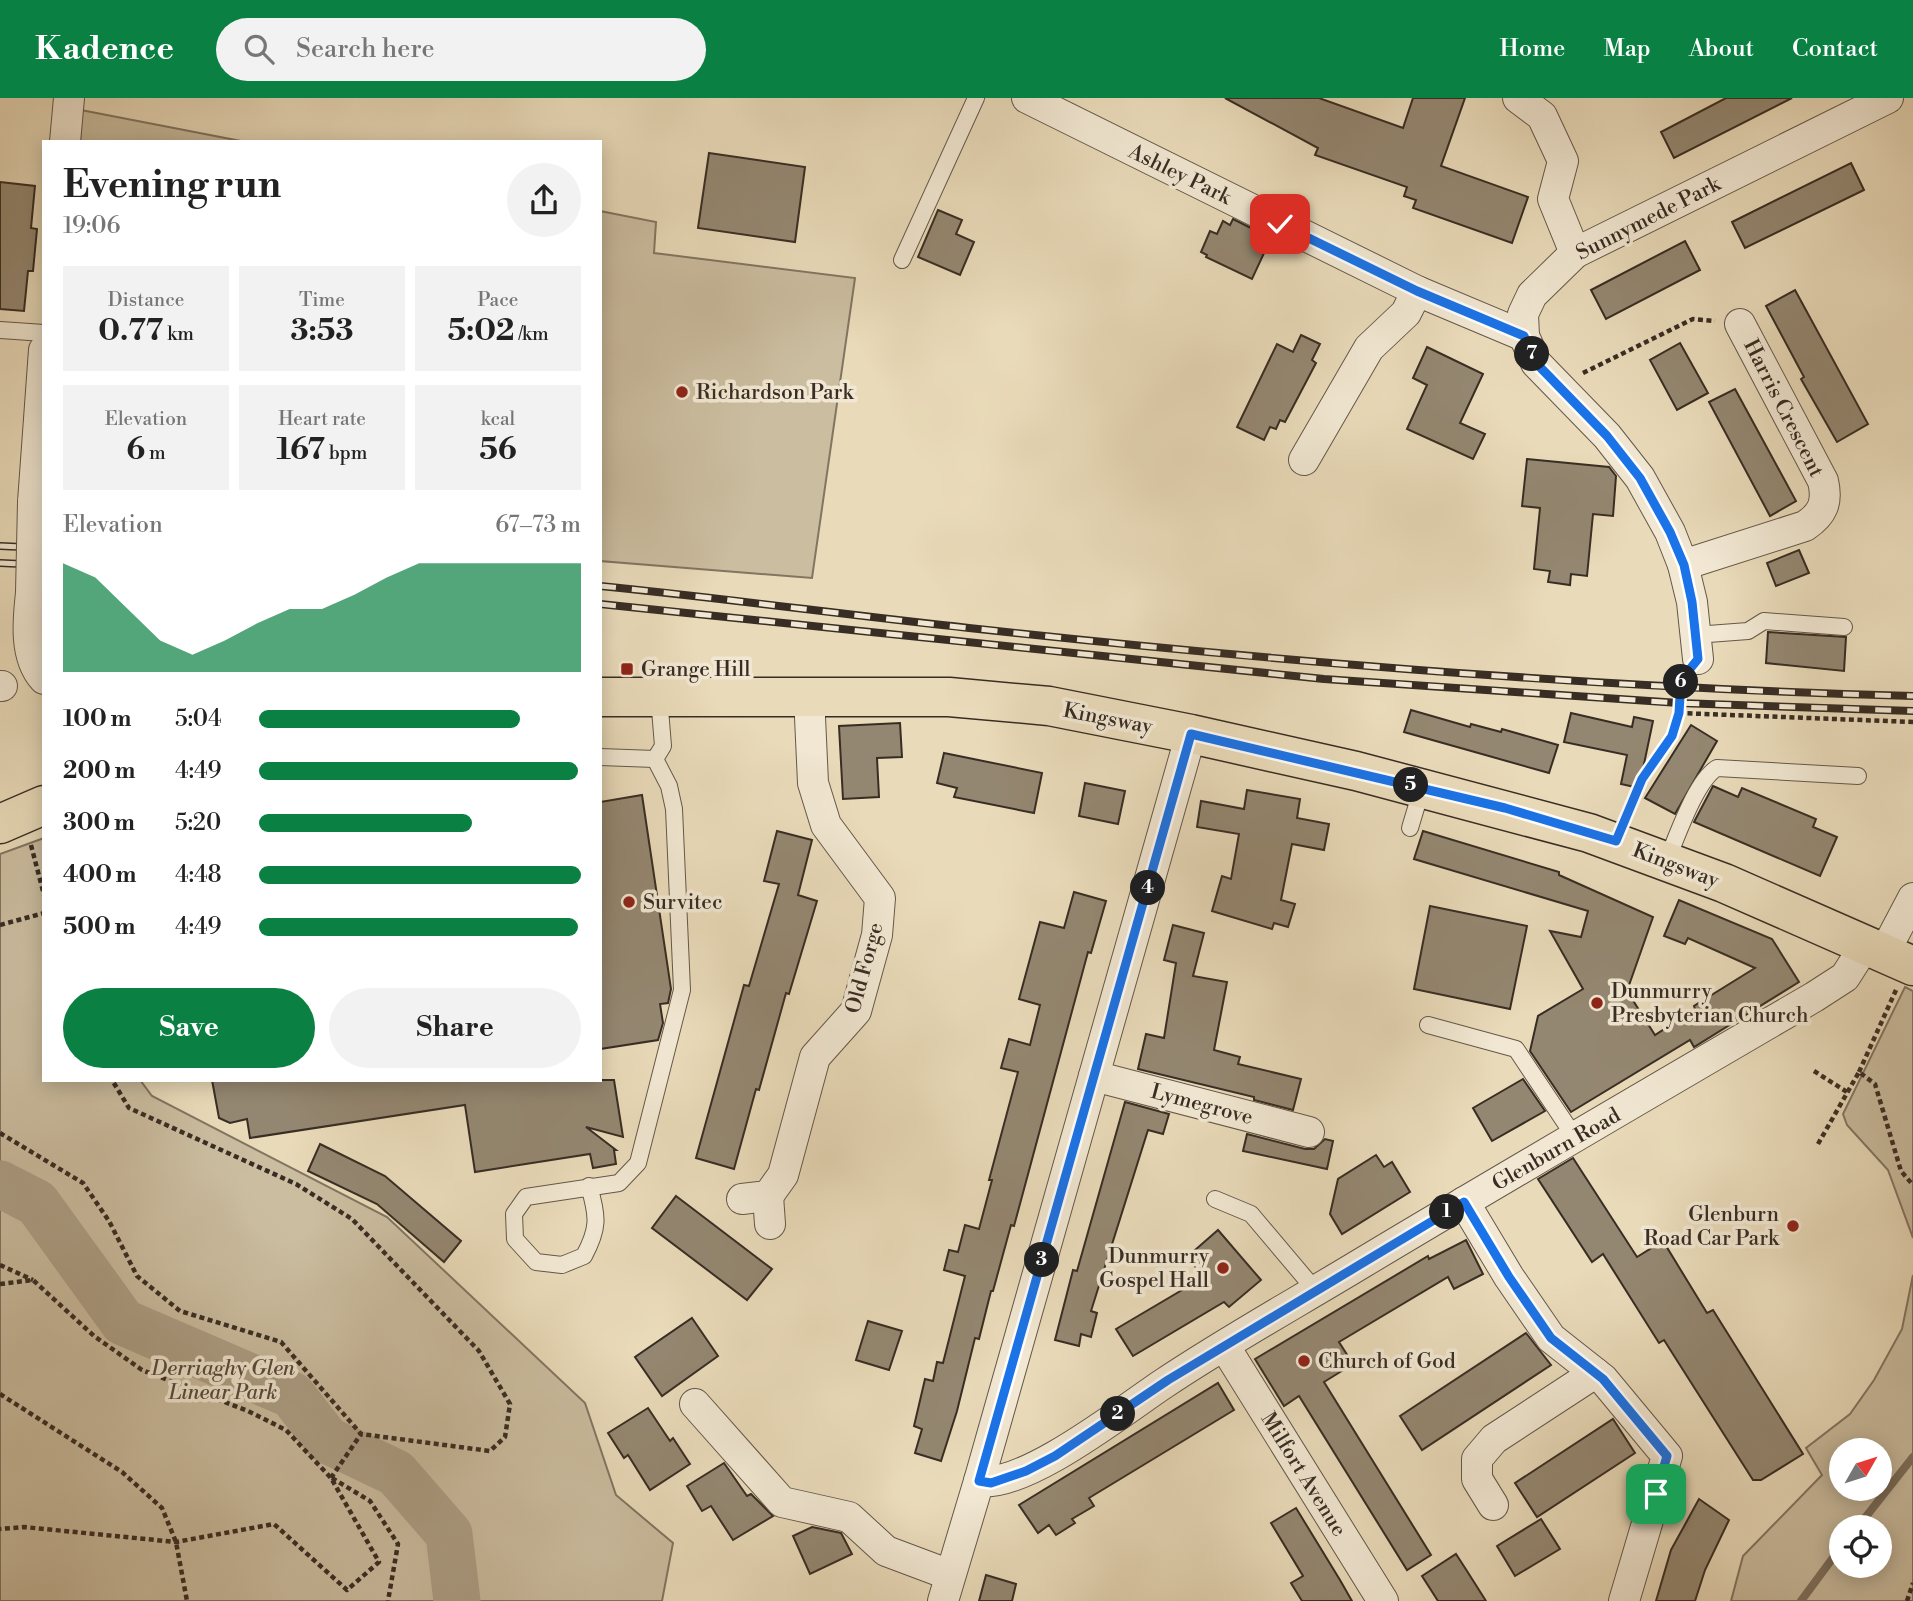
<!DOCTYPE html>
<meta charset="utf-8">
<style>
:root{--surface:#fff;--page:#f2f2f2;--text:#222;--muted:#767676;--accent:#0b8043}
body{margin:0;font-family:"Libre Bodoni",serif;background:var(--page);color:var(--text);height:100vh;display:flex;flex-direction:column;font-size:26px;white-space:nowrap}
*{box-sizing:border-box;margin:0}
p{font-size:23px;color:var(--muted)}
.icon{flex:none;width:38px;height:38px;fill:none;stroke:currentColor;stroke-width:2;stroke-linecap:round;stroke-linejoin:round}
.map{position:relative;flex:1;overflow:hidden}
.drawer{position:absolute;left:42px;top:42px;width:560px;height:942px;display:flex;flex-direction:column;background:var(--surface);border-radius:0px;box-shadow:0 4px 18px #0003}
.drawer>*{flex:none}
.needle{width:46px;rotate:51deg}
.buttons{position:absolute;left:1829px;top:1340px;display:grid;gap:14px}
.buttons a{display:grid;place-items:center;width:63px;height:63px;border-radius:50%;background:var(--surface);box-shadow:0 4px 18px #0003;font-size:35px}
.pin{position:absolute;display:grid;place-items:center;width:60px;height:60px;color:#fff;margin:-30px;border-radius:14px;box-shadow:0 4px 10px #0006}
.km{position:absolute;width:35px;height:35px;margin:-18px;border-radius:50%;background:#222;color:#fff;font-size:19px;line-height:35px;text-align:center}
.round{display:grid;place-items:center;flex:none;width:74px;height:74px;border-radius:37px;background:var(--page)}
.summary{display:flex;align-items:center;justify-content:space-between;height:119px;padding:0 21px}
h1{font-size:38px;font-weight:700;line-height:52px}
.metrics{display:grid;grid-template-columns:repeat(3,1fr);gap:10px;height:119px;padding:7px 21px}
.metrics div{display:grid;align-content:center;border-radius:0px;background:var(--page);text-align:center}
.metrics b{font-size:30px;font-weight:700}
.metrics small{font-size:19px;font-weight:400}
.metrics p{font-size:19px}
.chart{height:196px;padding:14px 21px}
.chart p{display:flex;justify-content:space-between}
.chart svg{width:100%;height:126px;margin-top:7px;fill:var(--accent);opacity:.7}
.cta{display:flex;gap:14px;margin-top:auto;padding:14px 21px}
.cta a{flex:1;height:80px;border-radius:42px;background:var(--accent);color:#fff;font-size:28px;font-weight:700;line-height:80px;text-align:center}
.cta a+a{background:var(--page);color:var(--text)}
ul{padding:0 21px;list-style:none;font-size:23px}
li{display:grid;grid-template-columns:112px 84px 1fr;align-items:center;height:52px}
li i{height:18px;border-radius:9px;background:var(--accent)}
header{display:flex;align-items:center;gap:42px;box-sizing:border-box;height:98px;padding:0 35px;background:var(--accent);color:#fff}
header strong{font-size:33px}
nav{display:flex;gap:38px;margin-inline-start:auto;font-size:24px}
.search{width:490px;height:63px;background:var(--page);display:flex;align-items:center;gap:18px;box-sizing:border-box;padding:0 24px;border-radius:38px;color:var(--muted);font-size:26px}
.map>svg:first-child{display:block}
</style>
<header>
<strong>Kadence</strong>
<div class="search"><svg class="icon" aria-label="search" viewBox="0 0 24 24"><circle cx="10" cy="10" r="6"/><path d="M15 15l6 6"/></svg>Search here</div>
<nav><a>Home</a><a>Map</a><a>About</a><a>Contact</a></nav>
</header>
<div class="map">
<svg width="1913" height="1503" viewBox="0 0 1913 1503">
<rect width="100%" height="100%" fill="#e9dab9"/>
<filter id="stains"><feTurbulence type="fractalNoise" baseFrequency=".00286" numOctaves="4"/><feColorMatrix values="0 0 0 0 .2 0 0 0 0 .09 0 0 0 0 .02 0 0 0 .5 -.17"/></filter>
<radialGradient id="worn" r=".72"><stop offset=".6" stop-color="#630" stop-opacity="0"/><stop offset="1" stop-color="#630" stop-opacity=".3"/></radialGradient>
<g fill="#cbbda0" stroke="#827562" stroke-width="2" fill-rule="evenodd">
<polygon points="81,12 246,44 80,44"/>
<polygon points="600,113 656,124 654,155 855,180 812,480 600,463"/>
<polygon points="44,740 44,982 140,982 152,998 387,1119 585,1305 616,1397 673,1445 662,1503 0,1503 0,756"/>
<polygon points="1905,889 1913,893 1913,1140 1888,1072 1847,1027 1843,1016"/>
<path d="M1913 1177V1503H1731L1743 1458 1822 1377 1806 1350 1850 1316 1874 1282 1902 1231ZM1841 1353H1880V1391H1841ZM1841 1430H1880V1468H1841Z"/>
</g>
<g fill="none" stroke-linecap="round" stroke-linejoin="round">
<g stroke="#7e715f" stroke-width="8">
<polyline points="1857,1430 1913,1359"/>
<polyline points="1801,1503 1841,1449"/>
</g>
<polyline stroke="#ad9f86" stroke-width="47" points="0,1086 37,1105 123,1224 292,1297 327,1342 396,1375 449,1436 457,1503"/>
</g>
<g fill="#948771" stroke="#382d24" stroke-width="2">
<polygon points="1225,0 1319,0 1403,30 1413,0 1465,0 1441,68 1528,99 1512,145 1413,110 1416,102 1404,98 1407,89 1315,57 1318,50"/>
<polygon points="1726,0 1792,0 1674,60 1661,34"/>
<polygon points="709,55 805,69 795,144 698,130"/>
<polygon points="1851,65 1864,92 1745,150 1732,124"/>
<polygon points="0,84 35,88 31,130 37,131 33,173 28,173 24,213 0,211"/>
<polygon points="938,112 962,122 956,136 974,144 960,177 918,159"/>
<polygon points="1233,121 1271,140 1252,181 1206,159 1207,157 1201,154 1210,133 1217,136 1223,123 1230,127"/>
<polygon points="1685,143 1700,172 1606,221 1591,192"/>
<polygon points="1795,192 1868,326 1837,344 1801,281 1804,279 1766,208"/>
<polygon points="1301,237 1320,246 1312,262 1316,265 1285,324 1280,322 1276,331 1270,329 1264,342 1237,329 1277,246 1293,254"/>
<polygon points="1680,245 1708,295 1677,312 1650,262"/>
<polygon points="1427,249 1483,276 1460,325 1485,336 1473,361 1407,331 1427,287 1413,280"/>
<polygon points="1735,291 1796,403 1770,418 1709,304"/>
<polygon points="1527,361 1609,369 1616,378 1613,418 1593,416 1587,478 1571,476 1570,487 1548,484 1550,473 1534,471 1540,410 1522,408"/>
<polygon points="1799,452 1809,475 1776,488 1767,465"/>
<polygon points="1768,534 1846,539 1844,573 1766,565"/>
<polygon points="1411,612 1470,629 1471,626 1501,634 1502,631 1558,647 1549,675 1404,634"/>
<polygon points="1571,615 1632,629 1634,619 1653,623 1639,690 1621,686 1627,657 1564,644"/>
<polygon points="900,625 902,659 877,660 879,699 843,701 839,628"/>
<polygon points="1691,627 1717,643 1675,716 1645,700"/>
<polygon points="944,655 1042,675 1034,715 954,699 957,690 937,685"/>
<polygon points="1085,685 1125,693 1118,726 1079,718"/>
<polygon points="1713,688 1738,699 1742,690 1816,721 1813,729 1837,739 1820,778 1694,724"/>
<polygon points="1247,692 1300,701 1297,720 1329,726 1324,752 1292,746 1281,802 1295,806 1288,829 1274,825 1272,831 1212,813 1222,778 1231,781 1239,736 1197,729 1201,703 1244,711"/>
<polygon points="642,697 671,891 668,905 660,906 663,925 658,942 600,951 600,704"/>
<polygon points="777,733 812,742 798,797 817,803 789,896 786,895 759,992 756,991 734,1071 696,1060 744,887 749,888 779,786 764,783"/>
<polygon points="1423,733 1559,774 1559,777 1653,819 1627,893 1655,937 1695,911 1694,908 1755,870 1688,840 1685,846 1664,838 1679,802 1772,841 1799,884 1694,949 1690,942 1571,1014 1530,953 1538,918 1583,891 1550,833 1581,839 1588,813 1414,761"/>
<polygon points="1074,794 1106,803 1091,855 1088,854 1014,1128 1011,1127 993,1193 991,1193 979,1241 975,1240 957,1313 941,1363 915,1355 922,1331 914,1328 925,1281 933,1283 937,1264 943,1265 965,1178 944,1172 949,1152 958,1154 965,1127 979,1131 992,1082 989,1082 1018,974 1001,970 1009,941 1030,947 1040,907 1019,901 1040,824 1064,830"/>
<polygon points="1430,808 1527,828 1510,911 1414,891"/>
<polygon points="1173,827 1204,835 1193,878 1227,884 1214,952 1240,959 1238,966 1301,981 1293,1012 1254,1002 1254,999 1138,971 1146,936 1164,940 1176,865 1164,862"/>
<polygon points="1523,981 1545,1013 1492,1043 1473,1010"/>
<polygon points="212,982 614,982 623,1039 586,1029 616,1052 614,1052 616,1066 593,1070 590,1056 475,1074 465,1007 250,1040 247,1021 230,1025 219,1020"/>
<polygon points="1125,1004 1169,1016 1163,1036 1148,1032 1091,1213 1097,1215 1091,1239 1081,1236 1079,1248 1055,1242 1073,1172 1077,1173"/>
<polygon points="1247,1036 1305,1051 1314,1051 1325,1041 1333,1043 1327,1071 1243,1053"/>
<polygon points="320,1046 385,1078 461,1143 444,1164 377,1106 308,1073"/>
<polygon points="1376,1057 1384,1069 1392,1064 1410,1094 1342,1136 1330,1116 1338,1081"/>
<polygon points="1573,1060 1637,1159 1663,1143 1707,1215 1713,1212 1803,1356 1761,1382 1753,1382 1664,1242 1659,1245 1603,1156 1592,1164 1538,1081"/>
<polygon points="676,1098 772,1171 747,1202 652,1130"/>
<polygon points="1218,1132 1261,1182 1229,1209 1224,1204 1133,1258 1116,1231 1204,1179 1187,1159"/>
<polygon points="1466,1142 1483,1176 1454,1191 1448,1179 1339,1244 1353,1266 1324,1284 1431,1457 1407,1472 1299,1298 1284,1308 1255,1261 1428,1158 1429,1161"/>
<polygon points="692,1220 718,1258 662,1298 635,1259"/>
<polygon points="868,1223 902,1233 889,1272 856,1262"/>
<polygon points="1526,1235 1551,1267 1422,1352 1400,1318"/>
<polygon points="1218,1285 1234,1312 1089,1400 1094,1408 1072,1421 1075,1425 1056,1437 1049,1427 1038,1435 1019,1407"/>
<polygon points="648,1310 670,1343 673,1340 690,1366 650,1392 628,1357 624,1360 608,1335"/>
<polygon points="1613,1321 1635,1355 1537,1419 1515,1385"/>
<polygon points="724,1365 747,1398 751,1396 773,1418 733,1442 711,1408 702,1413 687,1388"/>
<polygon points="1699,1401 1729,1422 1705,1472 1695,1503 1656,1503 1671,1452"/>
<polygon points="1296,1410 1340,1482 1352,1503 1302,1503 1291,1485 1303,1478 1271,1425"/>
<polygon points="1541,1421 1560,1451 1515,1478 1497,1448"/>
<polygon points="812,1429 841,1435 852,1456 810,1476 793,1438"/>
<polygon points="1456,1456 1467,1473 1486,1503 1438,1503 1422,1478"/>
<polygon points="986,1477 1016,1486 1012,1503 979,1503"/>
</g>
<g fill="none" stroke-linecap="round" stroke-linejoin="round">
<g stroke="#645849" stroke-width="18">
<g id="lane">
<polyline points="902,162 976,0"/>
<polyline points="0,232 44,235"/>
<polyline points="1695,537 1748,533 1764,523 1844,529"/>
<polyline points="600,659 655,661 663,648 659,599"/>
<polyline points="1410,730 1422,690"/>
<path d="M1667 762C1677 739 1696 682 1717 670L1858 678"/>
<polyline points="1428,927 1516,951 1576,1041"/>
<path d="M589 1088C598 1119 599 1130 584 1158L562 1167 536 1164 515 1141 514 1116 526 1099 619 1085 638 1065 682 892 674 711 669 688 655 661"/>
<polyline points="1215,1101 1251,1116 1316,1193"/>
</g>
</g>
<g stroke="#645849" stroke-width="32">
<g id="street">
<polyline points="1027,0 1417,193 1524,238"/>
<polyline points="1518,0 1542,18 1563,63 1553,101 1575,155"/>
<polyline points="65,44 69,0"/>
<polyline points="1304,362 1369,250 1406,215 1417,193"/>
<polyline points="33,404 44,252"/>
<path d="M1683 467 1805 428C1823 416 1828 404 1823 383L1740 226"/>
<path d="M31 495C28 522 24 559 44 581"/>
<polyline points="1698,561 1692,504 1683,467 1670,434 1640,380 1607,338 1536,265 1524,238 1523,216 1532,197 1575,155 1888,0"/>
<polyline points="0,588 2,588"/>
<polyline points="1884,855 1913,800"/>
<polyline points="1094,978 1309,1034"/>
<polyline points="768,1098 770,1126"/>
<polyline points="742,1101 768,1098 783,1077 815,959 856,913 877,837 880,800 826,727 813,685 809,597"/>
<polyline points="1464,1104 1509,1179 1551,1240 1603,1281 1667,1358 1624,1503"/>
<polyline points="1225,1249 1383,1503"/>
<polyline points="695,1306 782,1404 849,1419 886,1453 950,1477"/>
<polyline points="979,1383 1191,636"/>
<polyline points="1493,1407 1477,1381 1477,1361 1494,1341 1595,1275"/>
<path d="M943 1503 979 1383C1024 1391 1124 1312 1163 1286 1227 1243 1296 1205 1362 1165 1512 1075 1663 987 1814 899L1845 879 1866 846"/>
</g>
</g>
<g stroke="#382d24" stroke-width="41">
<g id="primary">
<polyline points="600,599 949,599 1049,608 1191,636 1356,673 1589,735 1724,785 1913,868"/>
<polyline points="0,726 44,707"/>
</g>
</g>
<g stroke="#382d24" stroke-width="4.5" stroke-dasharray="5 3.5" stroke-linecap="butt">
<polyline points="1583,275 1693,221 1715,223"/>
<polyline points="1679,615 1913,624"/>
<polyline points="1627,716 1652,664 1672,638 1679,615 1682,581"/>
<polyline points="31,747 44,797"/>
<polyline points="0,827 44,815"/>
<polyline points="1814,973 1847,994"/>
<polyline points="1859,974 1896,892"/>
<polyline points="0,1035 83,1085 109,1123 137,1178 180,1213 281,1244 361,1336 490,1353 505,1339 510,1306 479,1253 352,1121 296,1086 129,1010 112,982"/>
<polyline points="1818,1046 1859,974 1875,986 1901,1073 1913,1087"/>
<polyline points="0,1167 33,1182"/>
<polyline points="0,1186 33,1182 94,1238 142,1272 248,1313 286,1332 331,1380 379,1464 347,1492 274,1426 176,1444 24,1429 0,1431"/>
<polyline points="0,1296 122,1374 162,1410 176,1444 187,1503"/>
<polyline points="331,1380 361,1336"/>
<polyline points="332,1380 370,1403 398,1446 388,1503"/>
<polyline points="1907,1503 1913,1485"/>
</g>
<use href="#lane" stroke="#f1e7d2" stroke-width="16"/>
<use href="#street" stroke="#f1e7d2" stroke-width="30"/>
<use href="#primary" stroke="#e9dab9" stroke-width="38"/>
<g stroke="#382d24" stroke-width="8">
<g id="rail">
<polyline points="0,448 44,450"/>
<polyline points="0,465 44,467"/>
<path d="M600 488C723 500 846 517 969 530 1283 564 1597 590 1913 598"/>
<polyline points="600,506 1324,581 1679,605 1913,613"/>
</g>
</g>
<use href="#rail" stroke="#f1e7d2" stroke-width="5" stroke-dasharray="16" stroke-linecap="butt"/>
<g stroke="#645849" stroke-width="32" stroke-linecap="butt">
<polyline id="street-bridge" points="31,495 33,404"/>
</g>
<use href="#street-bridge" stroke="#f1e7d2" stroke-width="30"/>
</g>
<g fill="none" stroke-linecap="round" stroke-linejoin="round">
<g stroke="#fff" stroke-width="14">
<polyline id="route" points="1280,126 1417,193 1524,238 1536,265 1607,338 1640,380 1670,434 1684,467 1692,504 1698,561 1681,582 1679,615 1672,638 1642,681 1616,743 1505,710 1191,636 979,1383 991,1385 1026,1373 1055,1358 1168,1282 1464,1104 1509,1179 1551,1240 1603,1281 1667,1358 1656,1396"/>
</g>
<use href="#route" stroke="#1a73e8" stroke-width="9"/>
</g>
<g fill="#8f2418" stroke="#f1e7d2" stroke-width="2.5">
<circle cx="682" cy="294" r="7"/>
<rect x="620" y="564" width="14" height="14" rx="3.5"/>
<circle cx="629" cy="804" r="7"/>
<circle cx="1597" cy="905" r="7"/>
<circle cx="1793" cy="1128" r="7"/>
<circle cx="1223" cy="1170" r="7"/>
<circle cx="1304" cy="1263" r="7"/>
</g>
<g text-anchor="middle" stroke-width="7" stroke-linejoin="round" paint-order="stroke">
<g font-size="21" fill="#382d24" stroke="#f1e7d2">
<text transform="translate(1180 76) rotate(26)" y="7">Ashley Park</text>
<text transform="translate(1648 120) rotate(-27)" y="7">Sunnymede Park</text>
<text transform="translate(1784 310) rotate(63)" y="7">Harris Crescent</text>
<text transform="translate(1108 620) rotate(11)" y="7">Kingsway</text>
<text transform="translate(1676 767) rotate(21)" y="7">Kingsway</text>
<text transform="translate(864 870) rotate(-75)" y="7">Old Forge</text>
<text transform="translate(1202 1006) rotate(15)" y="7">Lymegrove</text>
<text transform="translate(1556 1051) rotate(-30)" y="7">Glenburn Road</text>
<text transform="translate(1304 1376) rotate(58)" y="7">Milfort Avenue</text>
</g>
<g font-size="21" fill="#382d24" stroke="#f1e7d2" text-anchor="start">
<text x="696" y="301">Richardson Park</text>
<text x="641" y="578">Grange Hill</text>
<text x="643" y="811">Survitec</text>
<text x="1611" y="900">Dunmurry<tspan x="1611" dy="24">Presbyterian Church</tspan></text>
<text x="1779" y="1123" text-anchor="end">Glenburn<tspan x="1779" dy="24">Road Car Park</tspan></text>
<text x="1209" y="1165" text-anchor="end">Dunmurry<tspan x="1209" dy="24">Gospel Hall</tspan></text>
<text x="1318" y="1270">Church of God</text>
</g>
<g font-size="21" font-style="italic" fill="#554a3d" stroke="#f1e7d2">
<text x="223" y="1277">Derriaghy Glen<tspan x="223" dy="24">Linear Park</tspan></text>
</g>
</g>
<rect width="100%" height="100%" filter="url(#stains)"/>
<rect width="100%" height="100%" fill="url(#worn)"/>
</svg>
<div class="buttons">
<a><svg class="needle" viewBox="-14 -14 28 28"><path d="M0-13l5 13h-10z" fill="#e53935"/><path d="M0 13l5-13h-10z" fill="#767676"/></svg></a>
<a><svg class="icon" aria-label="locate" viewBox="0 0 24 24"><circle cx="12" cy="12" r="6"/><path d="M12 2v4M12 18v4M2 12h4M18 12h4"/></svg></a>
</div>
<div class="pin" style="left:1656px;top:1396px;background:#1e9e55"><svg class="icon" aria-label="arrive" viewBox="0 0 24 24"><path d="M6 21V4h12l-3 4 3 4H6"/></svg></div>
<div class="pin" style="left:1280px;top:126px;background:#d93025"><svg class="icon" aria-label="check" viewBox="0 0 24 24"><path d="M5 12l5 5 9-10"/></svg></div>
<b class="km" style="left:1447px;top:1114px">1</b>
<b class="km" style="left:1118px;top:1316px">2</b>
<b class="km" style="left:1042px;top:1162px">3</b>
<b class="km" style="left:1148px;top:790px">4</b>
<b class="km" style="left:1411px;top:687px">5</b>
<b class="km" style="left:1681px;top:584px">6</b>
<b class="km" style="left:1532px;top:256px">7</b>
<section class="drawer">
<div class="summary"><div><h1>Evening run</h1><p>19:06</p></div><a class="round"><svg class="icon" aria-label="share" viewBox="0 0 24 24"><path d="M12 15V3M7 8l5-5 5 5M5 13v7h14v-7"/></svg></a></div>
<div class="metrics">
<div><p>Distance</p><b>0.77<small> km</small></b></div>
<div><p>Time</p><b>3:53</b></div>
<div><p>Pace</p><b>5:02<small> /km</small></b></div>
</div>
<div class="metrics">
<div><p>Elevation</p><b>6<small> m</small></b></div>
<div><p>Heart rate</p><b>167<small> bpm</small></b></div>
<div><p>kcal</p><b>56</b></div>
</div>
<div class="chart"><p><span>Elevation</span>67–73 m</p>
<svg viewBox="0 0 160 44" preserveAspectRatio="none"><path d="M0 44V6L10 11L20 22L30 33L40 38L50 33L60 27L70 22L80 22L90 17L100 11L110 6L120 6L130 6L140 6L150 6L160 6V44z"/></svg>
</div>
<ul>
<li><b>100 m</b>5:04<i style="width:81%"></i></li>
<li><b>200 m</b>4:49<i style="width:99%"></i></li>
<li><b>300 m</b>5:20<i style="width:66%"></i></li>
<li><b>400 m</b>4:48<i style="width:100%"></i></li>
<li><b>500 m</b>4:49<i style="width:99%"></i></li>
</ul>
<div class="cta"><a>Save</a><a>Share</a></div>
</section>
</div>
